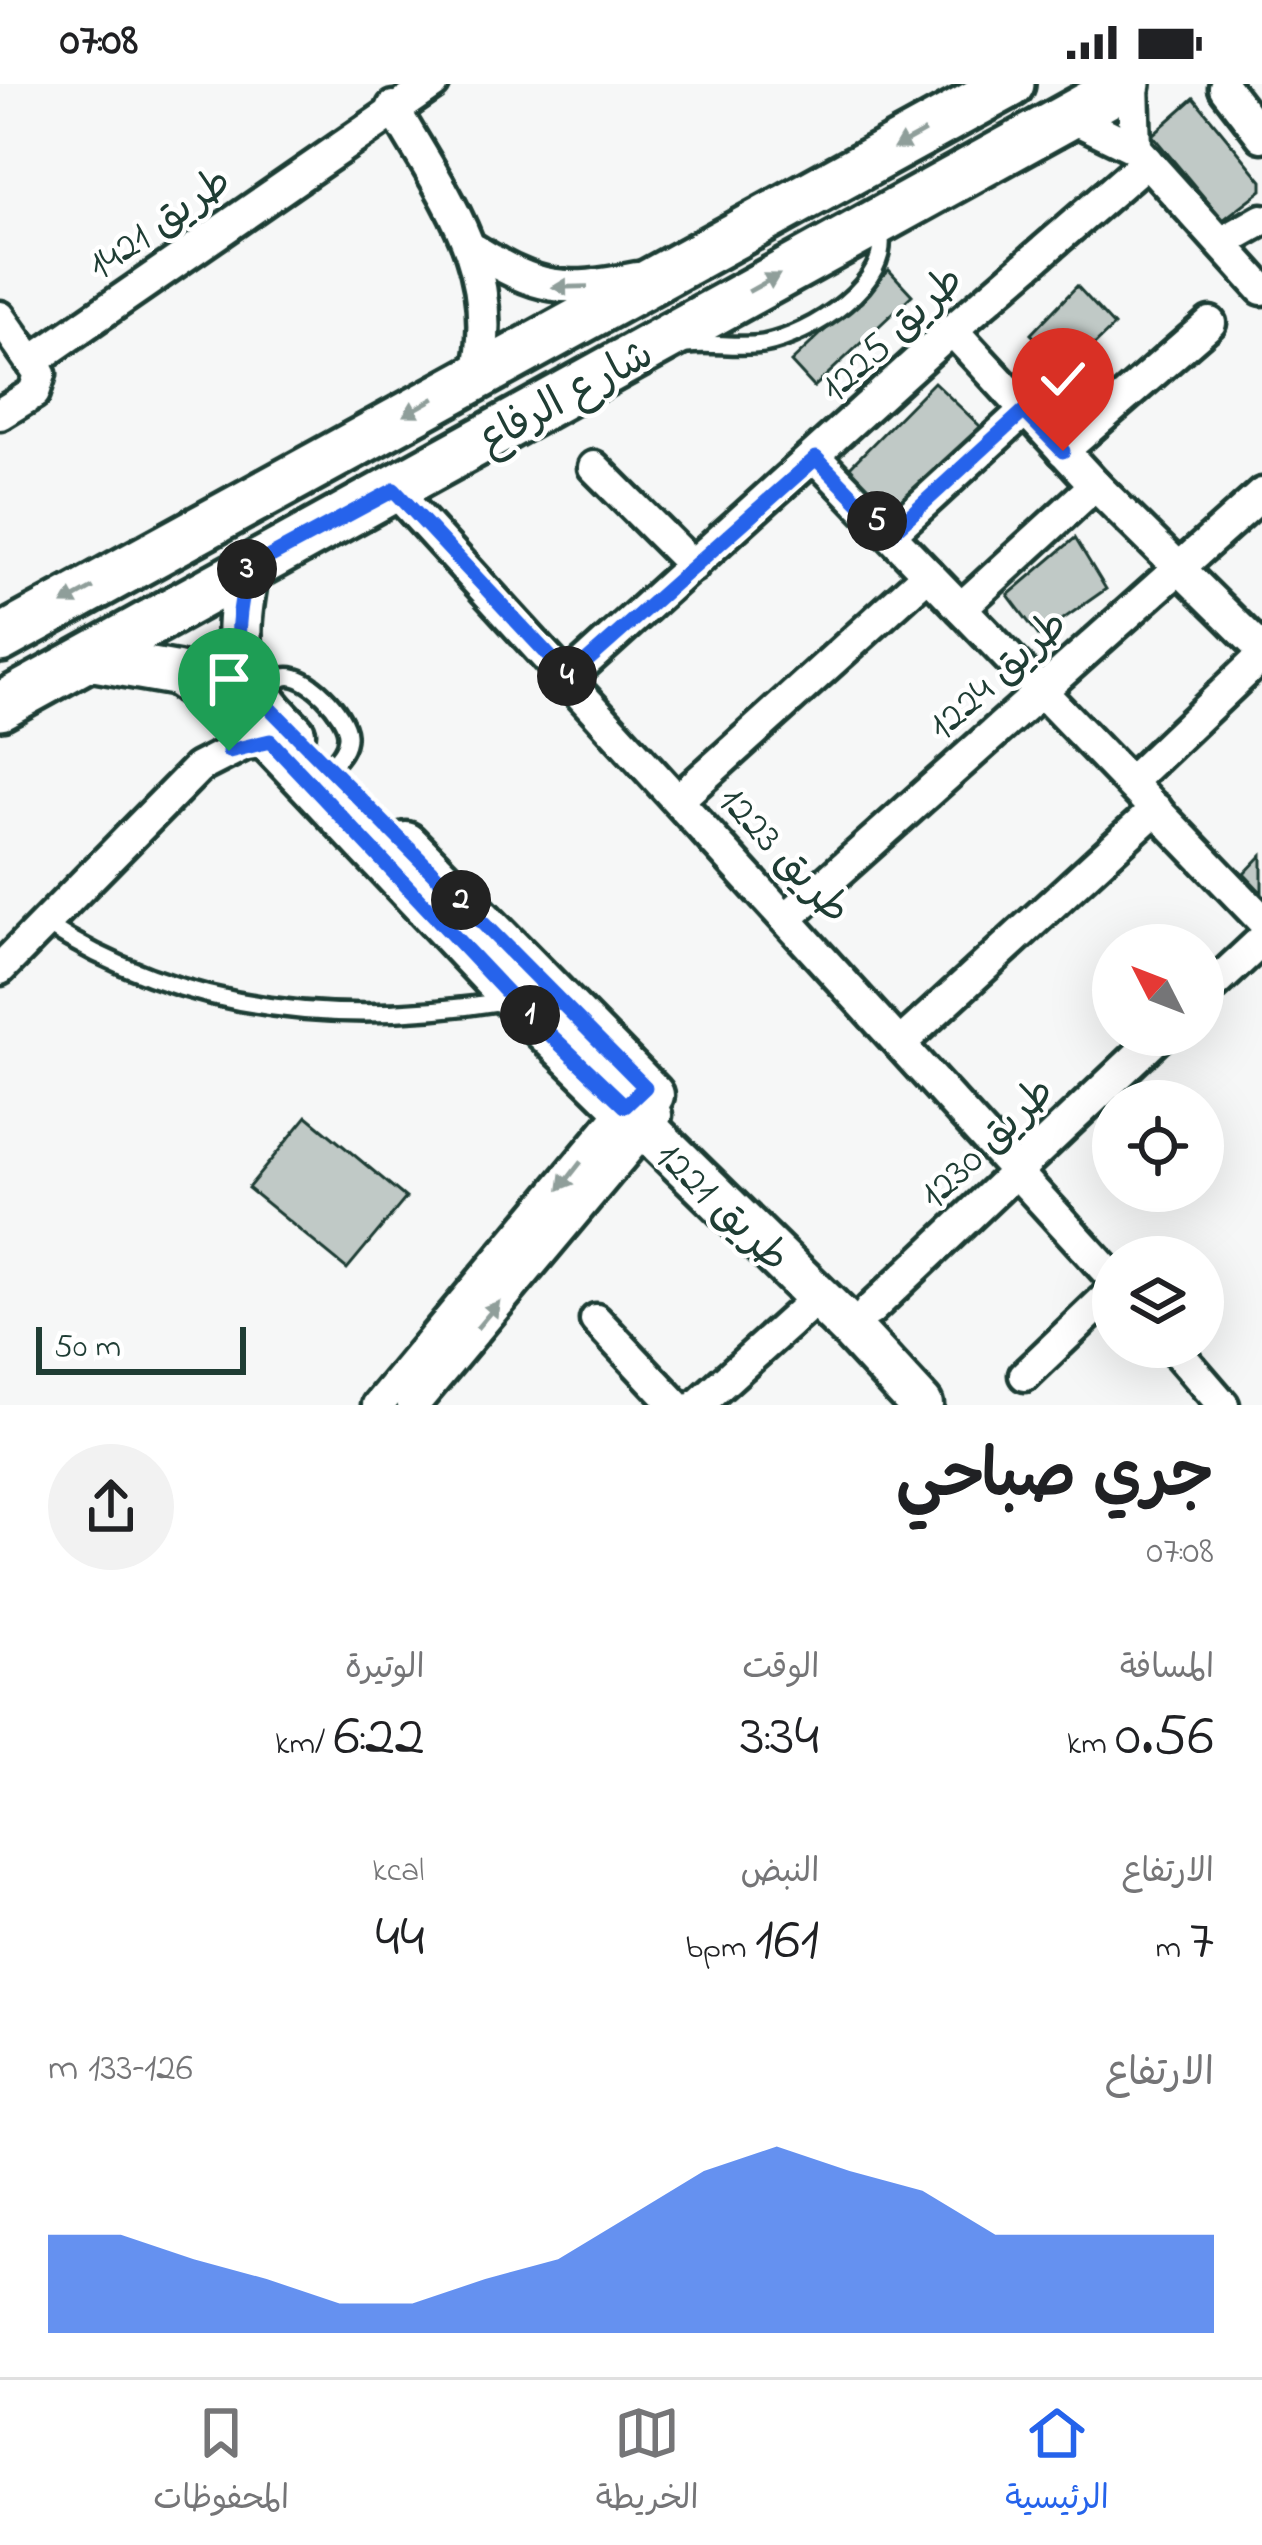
<!DOCTYPE html>
<html lang="ar">
<meta charset="utf-8">
<style>
:root{--surface:#fff;--page:#f2f2f2;--text:#202124;--muted:#757577;--line:#e0e0e0;--accent:#2563eb}
body{margin:0;font-family:"Indie Flower","Playpen Sans Arabic",sans-serif;background:var(--page);color:var(--text);direction:rtl;height:100vh;display:flex;flex-direction:column;font-size:45px;white-space:nowrap}
*{box-sizing:border-box;margin:0}
p{font-size:39px;color:var(--muted)}
.icon{flex:none;width:66px;height:66px;fill:none;stroke:currentColor;stroke-width:2;stroke-linecap:round;stroke-linejoin:round}
.map{position:relative;height:1321px;overflow:hidden;direction:ltr}
.panel{display:flex;flex-direction:column;background:var(--surface);flex:1}
.panel>*{flex:none}
.needle{width:78px;rotate:312deg}
.controls{position:absolute;left:1092px;top:840px;display:grid;gap:24px}
.controls a{display:grid;place-items:center;width:132px;height:132px;border-radius:50%;background:var(--surface);box-shadow:0 12px 48px #0002;font-size:60px}
.scale{position:absolute;left:36px;bottom:30px;width:210px;box-sizing:border-box;padding-left:12px;border:6px solid #1f3d34;border-top:0;font-size:33px;line-height:42px;white-space:nowrap;color:#1f3d34;-webkit-text-stroke:9px #fff;paint-order:stroke}
.pin{position:absolute;display:grid;place-items:center;width:102px;height:102px;color:#fff;margin:-123px -51px;border-radius:50% 50% 50% 0;rotate:-45deg;box-shadow:0 0 12px #0007}
.pin .icon{rotate:45deg}
.km{position:absolute;width:60px;height:60px;margin:-30px;border-radius:50%;background:#222;color:#fff;font-size:33px;line-height:60px;text-align:center}
.round{display:grid;place-items:center;flex:none;width:126px;height:126px;border-radius:63px;background:var(--page)}
.summary{display:flex;align-items:center;justify-content:space-between;height:204px;padding:0 48px}
h1{font-size:66px;font-weight:600;line-height:90px}
.figures{display:grid;grid-template-columns:repeat(3,1fr);gap:18px;height:204px;padding:12px 48px}
.figures div{display:grid;align-content:center}
.figures b{font-size:60px;font-weight:600}
.figures small{font-size:33px;font-weight:400}
.figures p{font-size:33px}
.chart{height:336px;padding:24px 48px}
.chart p{display:flex;justify-content:space-between}
.chart svg{width:100%;height:216px;margin-top:12px;fill:var(--accent);opacity:.7}
.status{display:flex;justify-content:space-between;align-items:center;height:84px;padding:0 60px;background:var(--surface);direction:ltr}
.status svg{height:33px;fill:currentColor}
.tabs{display:flex;justify-content:space-around;align-items:center;height:168px;border-top:3px solid var(--line);background:var(--surface);font-size:33px;color:var(--muted)}
.tabs a{display:grid;justify-items:center;gap:6px}
.tabs .active{color:var(--accent)}
.map>svg:first-child{display:block}
</style>
<div class="status"><b>07:08</b><svg viewBox="0 0 49 12"><path d="M0 12V9h3v3zM5 12V6h3v6zM10 12V3h3v9zM15 12V0h3v12zM26 1h20v11H26zM47 4h2v5h-2z"/></svg></div>
<div class="map">
<svg width="1262" height="1321" viewBox="0 0 1262 1321">
<rect width="100%" height="100%" fill="#f6f7f7"/>
<filter id="ink" filterUnits="userSpaceOnUse"><feTurbulence type="fractalNoise" baseFrequency=".00833" numOctaves="2"/><feDisplacementMap in="SourceGraphic" scale="24" xChannelSelector="R" yChannelSelector="G"/><feConvolveMatrix kernelMatrix="1 2 1 2 8 2 1 2 1" color-interpolation-filters="sRGB"/></filter>
<g filter="url(#ink)">
<g fill="#c0c9c6" stroke="#1f3d34" stroke-width="3">
<polygon points="1194,14 1262,97 1262,106 1223,136 1152,51"/>
<polygon points="889,186 912,211 814,303 791,278"/>
<polygon points="1077,202 1114,242 1068,286 1031,250"/>
<polygon points="934,298 981,343 893,432 848,385"/>
<polygon points="1075,454 1106,505 1039,552 1008,511"/>
<polygon points="1262,771 1262,809 1244,790"/>
<polygon points="307,1032 406,1114 347,1185 248,1104"/>
</g>
<g fill="none" stroke-linecap="round" stroke-linejoin="round">
<g stroke="#1f3d34" stroke-width="24">
<g id="lane">
<path d="M687 261C712 258 738 264 763 260 809 252 896 198 879 145"/>
<path d="M261 610C267 605 277 595 285 593 307 588 346 630 347 650 348 664 338 674 329 684"/>
<path d="M44 839C182 930 344 943 504 917"/>
</g>
</g>
<g stroke="#1f3d34" stroke-width="39">
<g id="street">
<polyline points="1133,0 1135,64"/>
<polyline points="1225,4 1262,52"/>
<path d="M393 23C444 113 502 182 478 290"/>
<polyline points="1069,32 1135,64 1262,205"/>
<polyline points="1223,158 1262,136"/>
<path d="M475 166C539 206 563 209 637 194"/>
<polyline points="0,233 40,290 34,309 0,330"/>
<polyline points="952,246 1095,401 1262,566"/>
<polyline points="34,276 433,0"/>
<polyline points="1063,367 1210,239"/>
<polyline points="816,374 1262,836"/>
<polyline points="594,383 693,482"/>
<polyline points="394,406 1113,1194"/>
<polyline points="890,450 1024,327"/>
<polyline points="961,524 1095,401"/>
<polyline points="569,593 952,246 1147,77"/>
<polyline points="1130,698 1262,572"/>
<polyline points="679,715 928,490"/>
<polyline points="788,833 1262,410"/>
<polyline points="0,885 198,684 245,660 270,657"/>
<polyline points="1203,911 1262,856"/>
<polyline points="902,958 1156,725"/>
<polyline points="870,1226 1160,951"/>
<polyline points="596,1236 676,1321"/>
<polyline points="1173,1263 1223,1321"/>
<polyline points="1025,1291 1113,1207"/>
<polyline points="378,1321 636,1011"/>
<polyline points="413,1321 656,1031"/>
<polyline points="698,1321 818,1213"/>
</g>
</g>
<g stroke="#1f3d34" stroke-width="51">
<g id="secondary">
<path d="M247 485C233 565 233 591 293 649"/>
<polyline points="86,574 177,590 270,657 514,915 850,1244 921,1321"/>
<polyline points="406,760 652,1011"/>
</g>
</g>
<g stroke="#1f3d34" stroke-width="54">
<g id="primary">
<polyline points="0,555 1011,0"/>
<polyline points="0,622 1127,0"/>
</g>
</g>
<use href="#lane" stroke="#fff" stroke-width="15"/>
<use href="#street" stroke="#fff" stroke-width="30"/>
<use href="#secondary" stroke="#fff" stroke-width="42"/>
<use href="#primary" stroke="#fff" stroke-width="45"/>
</g>
<defs><path id="oneway-solid" d="M-6-.8H1V-3.2L6.5 0L1 3.2V.8H-6Z" transform="scale(3)"/></defs>
<g fill="#8f9e9a">
<use href="#oneway-solid" transform="translate(909 56) rotate(151)"/>
<use href="#oneway-solid" transform="translate(764 199) rotate(-29)"/>
<use href="#oneway-solid" transform="translate(570 203) rotate(179)"/>
<use href="#oneway-solid" transform="translate(419 323) rotate(151)"/>
<use href="#oneway-solid" transform="translate(78 512) rotate(151)"/>
<use href="#oneway-solid" transform="translate(570 1092) rotate(128)"/>
<use href="#oneway-solid" transform="translate(488 1231) rotate(-50)"/>
</g>
</g>
<g fill="none" stroke-linecap="round" stroke-linejoin="round" filter="url(#ink)">
<g stroke="#fff" stroke-width="24">
<path id="route" d="M229 667 270 657 514 916 625 1022 645 1003 258 612C230 563 238 539 247 485L394 406 569 593 816 374 890 450 1024 327 1063 367"/>
</g>
<use href="#route" stroke="#2563eb" stroke-width="15"/>
</g>
<g text-anchor="middle" stroke-width="9" stroke-linejoin="round" paint-order="stroke">
<g font-size="42" fill="#1f3d34" stroke="#fff">
<text transform="translate(158 137) rotate(-35)" y="15">طريق 1421</text>
<text transform="translate(890 248) rotate(-43)" y="15">طريق 1225</text>
<text transform="translate(564 311) rotate(-29)" y="15">شارع الرفاع</text>
<text transform="translate(996 589) rotate(-42)" y="15">طريق 1224</text>
<text transform="translate(786 769) rotate(47)" y="15">طريق 1223</text>
<text transform="translate(985 1057) rotate(-44)" y="15">طريق 1230</text>
<text transform="translate(724 1121) rotate(44)" y="15">طريق 1221</text>
</g>
</g>
</svg>
<div class="controls">
<a><svg class="needle" viewBox="-14 -14 28 28"><path d="M0-13l5 13h-10z" fill="#e53935"/><path d="M0 13l5-13h-10z" fill="#757577"/></svg></a>
<a><svg class="icon" aria-label="locate" viewBox="0 0 24 24"><circle cx="12" cy="12" r="6"/><path d="M12 2v4M12 18v4M2 12h4M18 12h4"/></svg></a>
<a><svg class="icon" aria-label="layers" viewBox="0 0 24 24"><path d="M12 4l9 5-9 5-9-5zM3 14l9 5 9-5"/></svg></a>
</div>
<div class="scale">50 m</div>
<div class="pin" style="left:229px;top:667px;background:#1e9e55"><svg class="icon" aria-label="arrive" viewBox="0 0 24 24"><path d="M6 21V4h12l-3 4 3 4H6"/></svg></div>
<div class="pin" style="left:1063px;top:367px;background:#d93025"><svg class="icon" aria-label="check" viewBox="0 0 24 24"><path d="M5 12l5 5 9-10"/></svg></div>
<b class="km" style="left:530px;top:931px">1</b>
<b class="km" style="left:461px;top:816px">2</b>
<b class="km" style="left:247px;top:485px">3</b>
<b class="km" style="left:567px;top:592px">4</b>
<b class="km" style="left:877px;top:437px">5</b>
</div>
<section class="panel">
<div class="summary"><div><h1>جري صباحي</h1><p>07:08</p></div><a class="round"><svg class="icon" aria-label="share" viewBox="0 0 24 24"><path d="M12 15V3M7 8l5-5 5 5M5 13v7h14v-7"/></svg></a></div>
<div class="figures">
<div><p>المسافة</p><b>0.56<small> km</small></b></div>
<div><p>الوقت</p><b>3:34</b></div>
<div><p>الوتيرة</p><b>6:22<small> /km</small></b></div>
</div>
<div class="figures">
<div><p>الارتفاع</p><b>7<small> m</small></b></div>
<div><p>النبض</p><b>161<small> bpm</small></b></div>
<div><p>kcal</p><b>44</b></div>
</div>
<div class="chart"><p><span>الارتفاع</span>126–133 m</p>
<svg viewBox="0 0 160 44" preserveAspectRatio="none"><path d="M0 44V24L10 24L20 29L30 33L40 38L50 38L60 33L70 29L80 20L90 11L100 6L110 11L120 15L130 24L140 24L150 24L160 24V44z"/></svg>
</div>
</section>
<nav class="tabs">
<a class="active"><svg class="icon" aria-label="home" viewBox="0 0 24 24"><path d="M3 11l9-7 9 7M6 9v11h12V9"/></svg>الرئيسية</a>
<a><svg class="icon" aria-label="map" viewBox="0 0 24 24"><path d="M3 6l6-2 6 2 6-2v14l-6 2-6-2-6 2zM9 4v14M15 6v14"/></svg>الخريطة</a>
<a><svg class="icon" aria-label="saved" viewBox="0 0 24 24"><path d="M7 4h10v16l-5-4-5 4z"/></svg>المحفوظات</a>
</nav>
